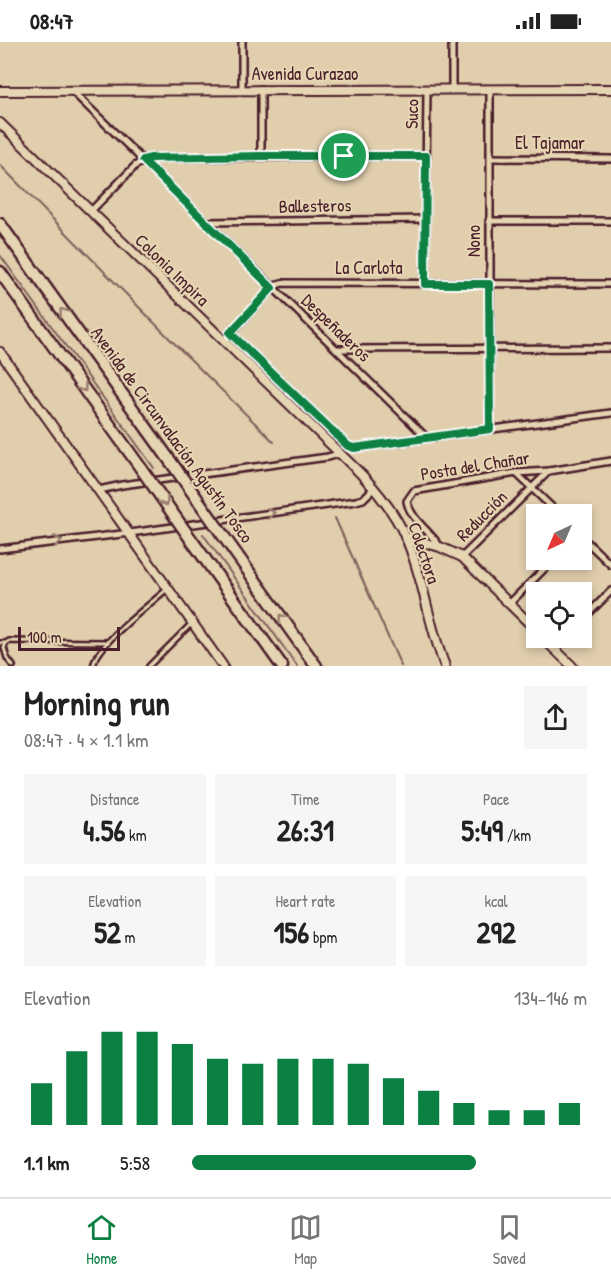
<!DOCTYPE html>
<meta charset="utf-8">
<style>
:root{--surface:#fff;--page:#f6f6f6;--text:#222;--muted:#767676;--line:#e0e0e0;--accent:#0b8043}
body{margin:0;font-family:"Patrick Hand",sans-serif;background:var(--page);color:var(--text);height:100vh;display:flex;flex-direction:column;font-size:22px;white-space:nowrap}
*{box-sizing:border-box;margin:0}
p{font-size:20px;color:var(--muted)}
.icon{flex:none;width:33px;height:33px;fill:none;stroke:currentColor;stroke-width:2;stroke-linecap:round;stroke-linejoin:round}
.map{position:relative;height:624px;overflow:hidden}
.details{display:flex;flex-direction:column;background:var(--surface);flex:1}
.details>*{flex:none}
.needle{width:39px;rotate:224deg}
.controls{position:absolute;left:526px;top:462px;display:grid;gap:12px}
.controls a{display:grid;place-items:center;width:66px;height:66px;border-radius:0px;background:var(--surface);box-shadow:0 3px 9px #0003;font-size:30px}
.scale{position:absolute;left:18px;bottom:15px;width:102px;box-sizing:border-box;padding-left:6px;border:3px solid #4a1f2b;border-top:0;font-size:16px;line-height:21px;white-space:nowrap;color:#4a1f2b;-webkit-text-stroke:4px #e6d5b2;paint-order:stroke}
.pin{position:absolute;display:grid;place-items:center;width:51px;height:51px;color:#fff;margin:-26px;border:3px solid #fff;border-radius:50%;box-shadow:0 2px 6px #0007}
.round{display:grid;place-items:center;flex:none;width:63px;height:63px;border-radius:0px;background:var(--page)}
.head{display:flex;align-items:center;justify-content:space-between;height:102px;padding:0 24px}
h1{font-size:33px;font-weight:700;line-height:45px}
.metrics{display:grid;grid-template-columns:repeat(3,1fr);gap:9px;height:102px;padding:6px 24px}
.metrics div{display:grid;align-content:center;border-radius:0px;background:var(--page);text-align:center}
.metrics b{font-size:30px;font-weight:700}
.metrics small{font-size:16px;font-weight:400}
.metrics p{font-size:16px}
.chart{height:168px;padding:12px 24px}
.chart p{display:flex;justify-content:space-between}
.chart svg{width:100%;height:108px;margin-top:6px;stroke:var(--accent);stroke-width:6}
ul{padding:0 24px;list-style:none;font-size:20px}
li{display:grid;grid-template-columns:96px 72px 1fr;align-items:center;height:45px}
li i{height:15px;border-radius:8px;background:var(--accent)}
.status{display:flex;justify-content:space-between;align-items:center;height:42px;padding:0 30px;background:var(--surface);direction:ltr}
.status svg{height:16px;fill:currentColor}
.menu{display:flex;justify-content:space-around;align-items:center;height:84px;border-top:2px solid var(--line);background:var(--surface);font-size:16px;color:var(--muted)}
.menu a{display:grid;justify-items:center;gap:3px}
.menu .current{color:var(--accent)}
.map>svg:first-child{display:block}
</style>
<div class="status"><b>08:47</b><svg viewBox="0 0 49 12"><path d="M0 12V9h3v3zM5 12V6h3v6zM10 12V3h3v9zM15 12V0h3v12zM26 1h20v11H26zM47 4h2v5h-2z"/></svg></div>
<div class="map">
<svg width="611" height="624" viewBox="0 0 611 624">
<rect width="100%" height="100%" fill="#e0cead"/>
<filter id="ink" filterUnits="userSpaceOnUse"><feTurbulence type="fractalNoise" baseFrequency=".0167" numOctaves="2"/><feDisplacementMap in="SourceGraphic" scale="12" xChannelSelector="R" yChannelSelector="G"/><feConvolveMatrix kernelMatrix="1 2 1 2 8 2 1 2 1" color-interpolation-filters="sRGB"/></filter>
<g filter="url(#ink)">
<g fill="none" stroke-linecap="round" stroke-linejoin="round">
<g stroke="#805e5a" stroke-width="2">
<polyline points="0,123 172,299 274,400"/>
<polyline points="0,213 154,426"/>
<polyline points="335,476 401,624"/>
<polyline points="203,492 297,624"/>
</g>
<g stroke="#4a1f2b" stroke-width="8">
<g id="lane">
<polyline points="0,601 6,601"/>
<polyline points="13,624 7,616 4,606 6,601 9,599 108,600"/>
<path d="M93 624C99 600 147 565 166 548"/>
<polyline points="149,624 192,581"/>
</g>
</g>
<g stroke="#4a1f2b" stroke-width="10">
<g id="street">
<polyline points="242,47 242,0"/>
<polyline points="452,47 452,0"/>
<polyline points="490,47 490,387"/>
<polyline points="72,49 426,395"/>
<polyline points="261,114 261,47"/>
<polyline points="490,116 611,117"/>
<polyline points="91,169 136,123 151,116 427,114"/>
<polyline points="489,179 611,179"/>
<polyline points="206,180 426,177"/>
<polyline points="425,241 427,47"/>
<polyline points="230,291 348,404 354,406 611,371"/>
<polyline points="224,299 272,246 281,241 611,242"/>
<polyline points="337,307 611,306"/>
<polyline points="516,431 559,472"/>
<polyline points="99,448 122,443 328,415 339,412"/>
<polyline points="582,495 611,523"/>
<path d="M440 505C430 489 410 477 407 459L414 449 516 431 549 429 611 419"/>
<polyline points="0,507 130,491 356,459 363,457 374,446"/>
<polyline points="462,515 549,429"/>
<polyline points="509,562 553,518"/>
<polyline points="582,578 611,549"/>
<polyline points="554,606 565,596"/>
</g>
</g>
<g stroke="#4a1f2b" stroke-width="12">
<g id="secondary">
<polyline points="0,49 611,47"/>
<path d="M0 81 361 432C379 451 395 471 406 496 424 537 428 582 445 624"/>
<polyline points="0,310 223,624"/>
<polyline points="405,495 440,505 462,515 537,589"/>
<polyline points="543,596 572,624"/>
</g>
</g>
<g stroke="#4a1f2b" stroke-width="15">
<g id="highway">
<polyline points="0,182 171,420"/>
<polyline points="0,230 140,425"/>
<polyline points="222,492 316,624"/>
<polyline points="190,496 282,624"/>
</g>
</g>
<use href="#lane" stroke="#e6d5b2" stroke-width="3"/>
<use href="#street" stroke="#e6d5b2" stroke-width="5"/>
<use href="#secondary" stroke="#e6d5b2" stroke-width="8"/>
<use href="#highway" stroke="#e6d5b2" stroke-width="10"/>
<g stroke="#4a1f2b" stroke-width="15" stroke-linecap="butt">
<g id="highway-bridge">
<polyline points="171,420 222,492"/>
<polyline points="140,425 190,496"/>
</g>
</g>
<use href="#highway-bridge" stroke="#e6d5b2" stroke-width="10"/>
</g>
<defs><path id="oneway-chevron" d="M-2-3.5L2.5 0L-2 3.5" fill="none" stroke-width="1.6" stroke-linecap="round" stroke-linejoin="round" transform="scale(1.5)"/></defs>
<g stroke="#987a6e">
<use href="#oneway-chevron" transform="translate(63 270) rotate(-126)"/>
<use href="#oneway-chevron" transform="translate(83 346) rotate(54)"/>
<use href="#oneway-chevron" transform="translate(165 460) rotate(55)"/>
<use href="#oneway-chevron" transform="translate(271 471) rotate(-8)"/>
<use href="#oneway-chevron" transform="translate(58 499) rotate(-7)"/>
<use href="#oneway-chevron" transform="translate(282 576) rotate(-125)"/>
</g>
</g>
<g fill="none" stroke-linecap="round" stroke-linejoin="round" filter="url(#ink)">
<g stroke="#fff" stroke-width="12">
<polygon id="route" points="261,114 426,114 425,242 489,242 490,387 354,406 348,404 230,291 272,246 143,118 151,116"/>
</g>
<use href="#route" stroke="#0b8043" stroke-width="8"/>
</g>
<g text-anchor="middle" stroke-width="4.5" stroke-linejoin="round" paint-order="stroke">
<g font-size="18" fill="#4a1f2b" stroke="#e6d5b2">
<text x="305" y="38">Avenida Curazao</text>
<text transform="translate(412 72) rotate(-89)" y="6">Suco</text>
<text x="550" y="107">El Tajamar</text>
<text transform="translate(315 164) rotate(-1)" y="6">Ballesteros</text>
<text transform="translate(474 199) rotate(-90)" y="6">Nono</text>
<text x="369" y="232">La Carlota</text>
<text transform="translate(172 228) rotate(44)" y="6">Colonia Impira</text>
<text transform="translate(336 286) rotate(44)" y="6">Despeñaderos</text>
<text transform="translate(172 393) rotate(54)" y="6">Avenida de Circunvalación Agustín Tosco</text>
<text transform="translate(475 424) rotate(-9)" y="6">Posta del Chañar</text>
<text transform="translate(482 474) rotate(-45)" y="6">Reducción</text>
<text transform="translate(424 511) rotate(71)" y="6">Colectora</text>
</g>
</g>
</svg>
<div class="controls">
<a><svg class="needle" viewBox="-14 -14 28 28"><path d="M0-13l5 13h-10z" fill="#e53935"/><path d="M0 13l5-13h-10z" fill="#767676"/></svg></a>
<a><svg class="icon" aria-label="locate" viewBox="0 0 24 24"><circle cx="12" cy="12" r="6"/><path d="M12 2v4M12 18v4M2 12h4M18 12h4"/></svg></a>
</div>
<div class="scale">100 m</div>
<div class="pin" style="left:344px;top:114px;background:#1e9e55"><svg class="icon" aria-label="arrive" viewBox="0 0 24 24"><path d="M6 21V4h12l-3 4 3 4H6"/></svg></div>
</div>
<section class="details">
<div class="head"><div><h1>Morning run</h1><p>08:47 · 4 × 1.1 km</p></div><a class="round"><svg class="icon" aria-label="share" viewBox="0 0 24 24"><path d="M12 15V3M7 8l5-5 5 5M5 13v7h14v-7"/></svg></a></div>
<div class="metrics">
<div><p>Distance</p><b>4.56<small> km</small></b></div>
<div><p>Time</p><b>26:31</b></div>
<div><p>Pace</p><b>5:49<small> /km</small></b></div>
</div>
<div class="metrics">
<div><p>Elevation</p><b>52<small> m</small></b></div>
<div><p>Heart rate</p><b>156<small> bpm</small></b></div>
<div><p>kcal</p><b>292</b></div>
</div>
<div class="chart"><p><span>Elevation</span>134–146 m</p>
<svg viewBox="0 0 160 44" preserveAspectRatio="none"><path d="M5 44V27M15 44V14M25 44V6M35 44V6M45 44V11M55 44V17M65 44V19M75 44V17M85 44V17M95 44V19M105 44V25M115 44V30M125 44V35M135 44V38M145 44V38M155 44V35"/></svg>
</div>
<ul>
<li><b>1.1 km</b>5:58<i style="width:72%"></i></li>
</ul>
</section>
<nav class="menu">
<a class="current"><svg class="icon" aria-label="home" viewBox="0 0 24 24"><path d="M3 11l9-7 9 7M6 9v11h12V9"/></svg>Home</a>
<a><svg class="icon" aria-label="map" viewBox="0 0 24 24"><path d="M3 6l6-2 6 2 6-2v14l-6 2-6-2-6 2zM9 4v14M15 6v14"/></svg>Map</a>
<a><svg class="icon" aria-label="saved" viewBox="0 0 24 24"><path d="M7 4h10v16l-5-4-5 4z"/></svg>Saved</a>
</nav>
